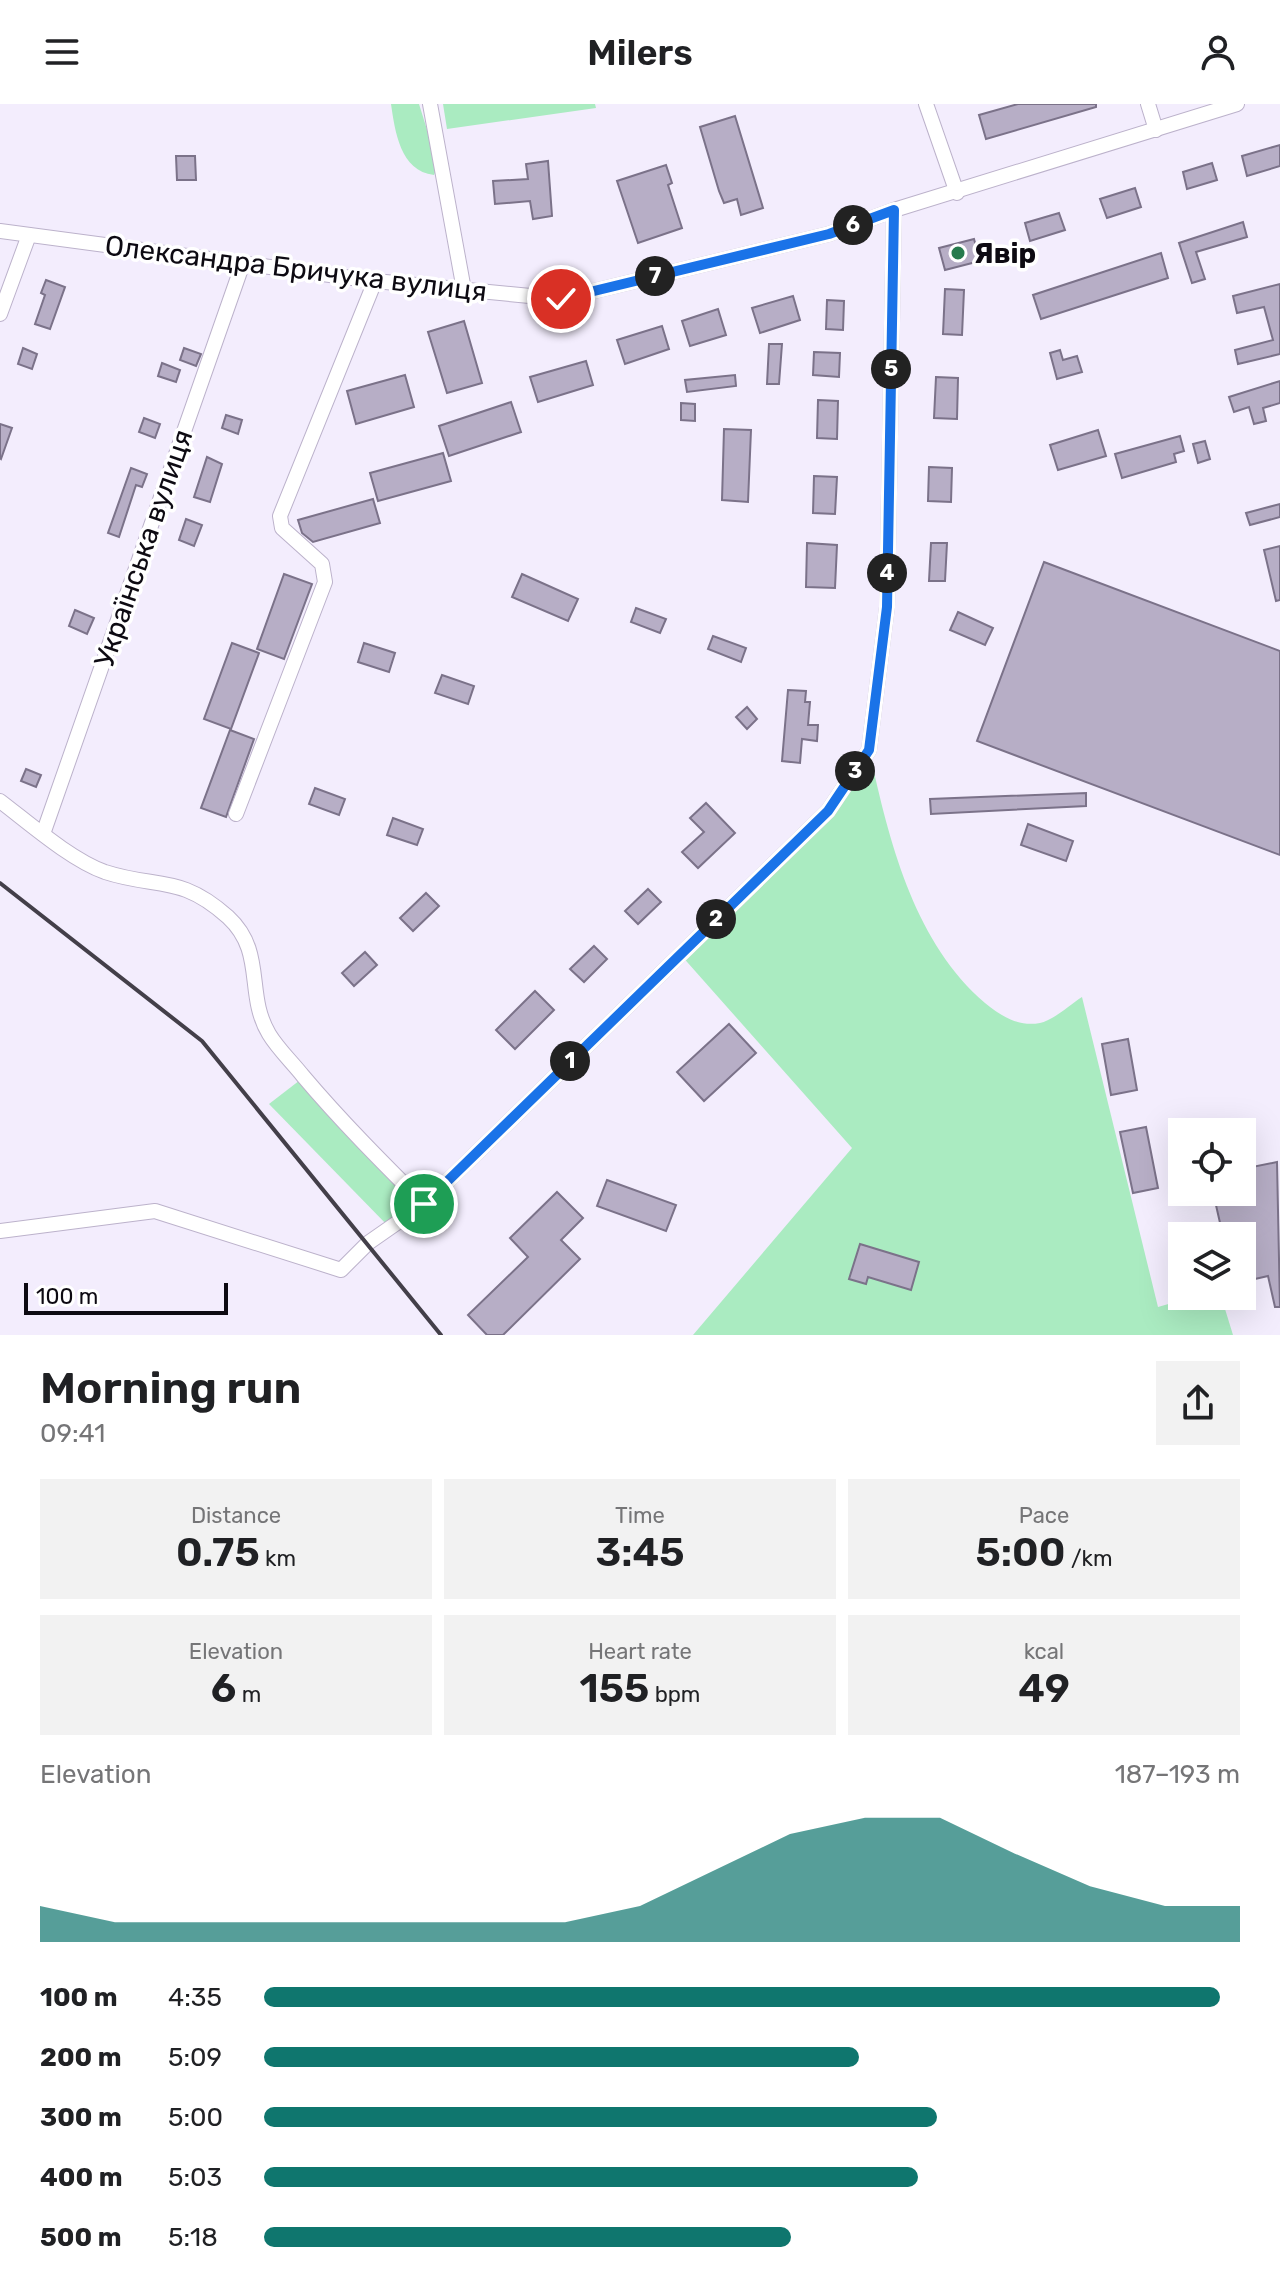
<!DOCTYPE html>
<meta charset="utf-8">
<style>
:root{--surface:#fff;--page:#f2f2f2;--text:#202124;--muted:#757577;--accent:#0f766e}
body{margin:0;font-family:Rubik,sans-serif;background:var(--page);color:var(--text);height:100vh;display:flex;flex-direction:column;font-size:30px;white-space:nowrap}
*{box-sizing:border-box;margin:0}
p{font-size:26px;color:var(--muted)}
.icon{flex:none;width:44px;height:44px;fill:none;stroke:currentColor;stroke-width:2;stroke-linecap:round;stroke-linejoin:round}
.map{position:relative;height:1231px;overflow:hidden}
.drawer{display:flex;flex-direction:column;background:var(--surface);flex:1}
.drawer>*{flex:none}
.tools{position:absolute;left:1168px;top:1014px;display:grid;gap:16px}
.tools a{display:grid;place-items:center;width:88px;height:88px;border-radius:0px;background:var(--surface);box-shadow:0 8px 32px #0002;font-size:40px}
.scale{position:absolute;left:24px;bottom:20px;width:204px;box-sizing:border-box;padding-left:8px;border:4px solid #0d0a12;border-top:0;font-size:22px;line-height:28px;white-space:nowrap;color:#0d0a12;-webkit-text-stroke:6px #fff;paint-order:stroke}
.pin{position:absolute;display:grid;place-items:center;width:68px;height:68px;color:#fff;margin:-34px;border:4px solid #fff;border-radius:50%;box-shadow:0 2px 8px #0007}
.km{position:absolute;width:40px;height:40px;margin:-20px;border-radius:50%;background:#222;color:#fff;font-size:22px;line-height:40px;text-align:center}
.round{display:grid;place-items:center;flex:none;width:84px;height:84px;border-radius:0px;background:var(--page)}
.headline{display:flex;align-items:center;justify-content:space-between;height:136px;padding:0 40px}
h1{font-size:44px;font-weight:600;line-height:60px}
.figures{display:grid;grid-template-columns:repeat(3,1fr);gap:12px;height:136px;padding:8px 40px}
.figures div{display:grid;align-content:center;border-radius:0px;background:var(--page);text-align:center}
.figures b{font-size:40px;font-weight:600}
.figures small{font-size:22px;font-weight:400}
.figures p{font-size:22px}
.chart{height:224px;padding:16px 40px}
.chart p{display:flex;justify-content:space-between}
.chart svg{width:100%;height:144px;margin-top:8px;fill:var(--accent);opacity:.7}
ul{padding:0 40px;list-style:none;font-size:26px}
li{display:grid;grid-template-columns:128px 96px 1fr;align-items:center;height:60px}
li i{height:20px;border-radius:10px;background:var(--accent)}
header{display:flex;justify-content:space-between;align-items:center;height:104px;padding:0 40px;background:var(--surface);font-size:36px;font-weight:600}
.map>svg:first-child{display:block}
</style>
<header><svg class="icon" aria-label="menu" viewBox="0 0 24 24"><path d="M4 6h16M4 12h16M4 18h16"/></svg>Milers<svg class="icon" aria-label="person" viewBox="0 0 24 24"><circle cx="12" cy="8" r="4"/><path d="M4 21q1-7 8-7t8 7"/></svg></header>
<div class="map">
<svg width="1280" height="1231" viewBox="0 0 1280 1231">
<rect width="100%" height="100%" fill="#f3edfd"/>
<g fill="#aaebc1">
<path d="M391 0H419L438 61 434 71C400 67 395 27 391 0Z"/>
<polygon points="443,0 595,0 596,4 447,25"/>
<path d="M869 646C889 736 913 837 985 899 1001 912 1018 923 1040 919 1054 916 1071 900 1082 893L1158 1203 1196 1192H1221L1233 1231H693L852 1044 680 850 828 707Z"/>
<polygon points="304,973 424,1100 390,1124 269,1000"/>
</g>
<g fill="#b7aec6" stroke="#7b7289" stroke-width="2">
<polygon points="1018,0 1096,0 1096,3 986,35 979,11"/>
<polygon points="735,12 763,104 741,111 737,95 724,99 719,87 700,23"/>
<polygon points="1280,41 1280,62 1247,72 1242,52"/>
<polygon points="176,52 195,52 196,76 177,76"/>
<polygon points="548,57 552,112 533,115 530,97 495,100 493,77 528,75 526,60"/>
<polygon points="1212,59 1217,76 1187,85 1183,68"/>
<polygon points="666,61 672,79 668,81 682,124 638,139 617,77"/>
<polygon points="1135,84 1141,103 1107,114 1100,95"/>
<polygon points="1059,109 1065,126 1030,137 1025,119"/>
<polygon points="1243,118 1247,133 1196,148 1205,175 1192,179 1179,139"/>
<polygon points="974,135 980,157 945,166 939,144"/>
<polygon points="1161,149 1168,174 1041,215 1033,191"/>
<polygon points="46,176 65,183 50,225 35,220 45,191 41,189"/>
<polygon points="1280,180 1280,250 1238,260 1235,246 1273,236 1264,203 1237,209 1233,192"/>
<polygon points="945,185 964,186 962,231 943,230"/>
<polygon points="793,192 800,216 760,229 752,204"/>
<polygon points="827,196 844,197 843,226 826,225"/>
<polygon points="718,205 726,231 690,242 682,217"/>
<polygon points="464,217 482,279 447,289 428,228"/>
<polygon points="662,222 669,245 625,260 617,236"/>
<polygon points="769,240 782,240 779,280 767,280"/>
<polygon points="23,244 37,250 32,265 18,260"/>
<polygon points="184,244 201,250 196,262 180,256"/>
<polygon points="1060,246 1063,256 1077,252 1082,268 1057,275 1050,249"/>
<polygon points="814,248 840,249 839,273 813,271"/>
<polygon points="586,257 593,281 538,298 530,273"/>
<polygon points="162,259 180,266 176,278 158,272"/>
<polygon points="405,271 414,303 356,320 347,287"/>
<polygon points="735,271 736,282 687,288 685,276"/>
<polygon points="936,273 958,274 957,315 934,314"/>
<polygon points="1280,277 1280,299 1263,304 1266,317 1254,320 1249,303 1234,308 1229,293"/>
<polygon points="818,296 838,297 837,335 817,334"/>
<polygon points="511,298 521,328 449,352 439,322"/>
<polygon points="681,299 695,300 695,317 681,316"/>
<polygon points="226,311 242,316 238,330 222,324"/>
<polygon points="144,314 160,320 155,334 139,328"/>
<polygon points="0,320 12,324 1,355 0,354"/>
<polygon points="724,325 751,326 748,398 722,396"/>
<polygon points="1098,326 1106,352 1058,366 1050,341"/>
<polygon points="1180,332 1184,347 1174,350 1176,358 1122,374 1115,350"/>
<polygon points="1205,337 1210,355 1198,359 1193,340"/>
<polygon points="443,349 451,377 378,397 370,369"/>
<polygon points="207,353 222,360 210,398 194,393"/>
<polygon points="929,363 952,364 951,398 928,397"/>
<polygon points="131,364 147,370 142,383 136,381 119,433 108,429"/>
<polygon points="814,372 837,373 835,410 813,409"/>
<polygon points="373,395 380,419 313,438 302,429 298,416"/>
<polygon points="1280,400 1280,413 1250,421 1246,409"/>
<polygon points="186,415 202,421 194,442 179,436"/>
<polygon points="807,439 837,441 835,484 806,483"/>
<polygon points="931,439 947,439 945,477 929,477"/>
<polygon points="1280,442 1280,496 1276,497 1264,446"/>
<polygon points="1044,458 1280,547 1280,751 977,637"/>
<polygon points="284,470 312,480 284,555 257,545"/>
<polygon points="522,470 578,495 568,517 512,493"/>
<polygon points="636,504 666,515 660,529 631,518"/>
<polygon points="75,506 94,514 87,530 69,522"/>
<polygon points="958,508 993,524 985,541 950,526"/>
<polygon points="713,532 746,544 741,558 708,545"/>
<polygon points="232,539 259,549 231,625 204,615"/>
<polygon points="364,539 395,549 389,568 358,558"/>
<polygon points="442,571 474,582 468,600 435,589"/>
<polygon points="788,586 806,587 805,598 810,598 808,621 818,621 817,637 802,635 800,659 782,657"/>
<polygon points="747,603 757,615 747,625 736,613"/>
<polygon points="230,626 254,635 226,713 201,704"/>
<polygon points="26,665 41,671 36,683 21,677"/>
<polygon points="315,684 345,695 339,711 309,700"/>
<polygon points="1086,689 1086,702 931,710 930,695"/>
<polygon points="706,699 735,729 698,764 682,748 704,728 690,714"/>
<polygon points="393,714 423,725 417,741 387,731"/>
<polygon points="1028,720 1073,737 1066,757 1021,741"/>
<polygon points="648,785 661,798 638,820 625,807"/>
<polygon points="426,789 439,802 413,827 400,814"/>
<polygon points="594,842 607,855 584,878 570,865"/>
<polygon points="365,848 377,861 354,882 342,869"/>
<polygon points="535,887 554,906 515,945 496,926"/>
<polygon points="729,920 756,949 704,997 677,968"/>
<polygon points="1128,935 1137,986 1111,991 1102,940"/>
<polygon points="1146,1023 1158,1084 1133,1089 1120,1028"/>
<polygon points="1277,1058 1280,1203 1275,1203 1268,1172 1242,1178 1242,1132 1223,1132 1213,1088 1242,1088 1242,1065"/>
<polygon points="607,1076 676,1101 666,1127 597,1102"/>
<polygon points="557,1088 583,1114 561,1136 580,1155 503,1231 487,1231 468,1211 528,1153 510,1134"/>
<polygon points="860,1140 919,1158 911,1186 868,1173 866,1180 849,1175"/>
</g>
<g fill="none" stroke-linecap="round" stroke-linejoin="round">
<g stroke="#bcb2cb" stroke-width="16">
<g id="street">
<polyline points="430,0 464,186"/>
<polyline points="926,0 957,89"/>
<polyline points="1148,0 1156,26"/>
<polyline points="0,127 375,177 561,195 829,130 894,106 1237,0"/>
<polyline points="0,210 29,131"/>
<path d="M0 697C29 719 71 756 105 768 157 785 180 770 228 813 266 848 245 890 269 930 278 945 292 958 303 972 341 1017 382 1058 424 1100"/>
<polyline points="236,710 325,478 322,460 282,424 280,412 375,177"/>
<polyline points="43,730 243,159"/>
<polyline points="0,1127 155,1107 341,1166 368,1139 424,1100 828,707 869,646 887,503 894,106"/>
</g>
</g>
<use href="#street" stroke="#fff" stroke-width="14"/>
<polyline stroke="#433f49" stroke-width="4" points="0,779 202,937 441,1231"/>
</g>
<g fill="none" stroke-linecap="round" stroke-linejoin="round">
<g stroke="#fff" stroke-width="16">
<polyline id="route" points="424,1100 828,707 869,646 887,503 894,106 829,130 561,195"/>
</g>
<use href="#route" stroke="#1a73e8" stroke-width="10"/>
</g>
<circle fill="#267b4d" stroke="#fff" stroke-width="3" cx="958" cy="149" r="8"/>
<g text-anchor="middle" stroke-width="7" stroke-linejoin="round" paint-order="stroke">
<g font-size="28" font-weight="bold" fill="#0d0a12" stroke="#fff" text-anchor="start">
<text x="974" y="159">Явiр</text>
</g>
<g font-size="28" fill="#0d0a12" stroke="#fff">
<text transform="translate(296 164) rotate(7)" y="10">Олександра Бричука вулиця</text>
<text transform="translate(143 444) rotate(-71)" y="10">Українська вулиця</text>
</g>
</g>
</svg>
<div class="tools">
<a><svg class="icon" aria-label="locate" viewBox="0 0 24 24"><circle cx="12" cy="12" r="6"/><path d="M12 2v4M12 18v4M2 12h4M18 12h4"/></svg></a>
<a><svg class="icon" aria-label="layers" viewBox="0 0 24 24"><path d="M12 4l9 5-9 5-9-5zM3 14l9 5 9-5"/></svg></a>
</div>
<div class="scale">100 m</div>
<div class="pin" style="left:424px;top:1100px;background:#1e9e55"><svg class="icon" aria-label="arrive" viewBox="0 0 24 24"><path d="M6 21V4h12l-3 4 3 4H6"/></svg></div>
<div class="pin" style="left:561px;top:195px;background:#d93025"><svg class="icon" aria-label="check" viewBox="0 0 24 24"><path d="M5 12l5 5 9-10"/></svg></div>
<b class="km" style="left:570px;top:957px">1</b>
<b class="km" style="left:716px;top:815px">2</b>
<b class="km" style="left:855px;top:667px">3</b>
<b class="km" style="left:887px;top:469px">4</b>
<b class="km" style="left:891px;top:265px">5</b>
<b class="km" style="left:853px;top:121px">6</b>
<b class="km" style="left:655px;top:172px">7</b>
</div>
<section class="drawer">
<div class="headline"><div><h1>Morning run</h1><p>09:41</p></div><a class="round"><svg class="icon" aria-label="share" viewBox="0 0 24 24"><path d="M12 15V3M7 8l5-5 5 5M5 13v7h14v-7"/></svg></a></div>
<div class="figures">
<div><p>Distance</p><b>0.75<small> km</small></b></div>
<div><p>Time</p><b>3:45</b></div>
<div><p>Pace</p><b>5:00<small> /km</small></b></div>
</div>
<div class="figures">
<div><p>Elevation</p><b>6<small> m</small></b></div>
<div><p>Heart rate</p><b>155<small> bpm</small></b></div>
<div><p>kcal</p><b>49</b></div>
</div>
<div class="chart"><p><span>Elevation</span>187–193 m</p>
<svg viewBox="0 0 160 44" preserveAspectRatio="none"><path d="M0 44V33L10 38L20 38L30 38L40 38L50 38L60 38L70 38L80 33L90 22L100 11L110 6L120 6L130 17L140 27L150 33L160 33V44z"/></svg>
</div>
<ul>
<li><b>100 m</b>4:35<i style="width:98%"></i></li>
<li><b>200 m</b>5:09<i style="width:61%"></i></li>
<li><b>300 m</b>5:00<i style="width:69%"></i></li>
<li><b>400 m</b>5:03<i style="width:67%"></i></li>
<li><b>500 m</b>5:18<i style="width:54%"></i></li>
</ul>
</section>
